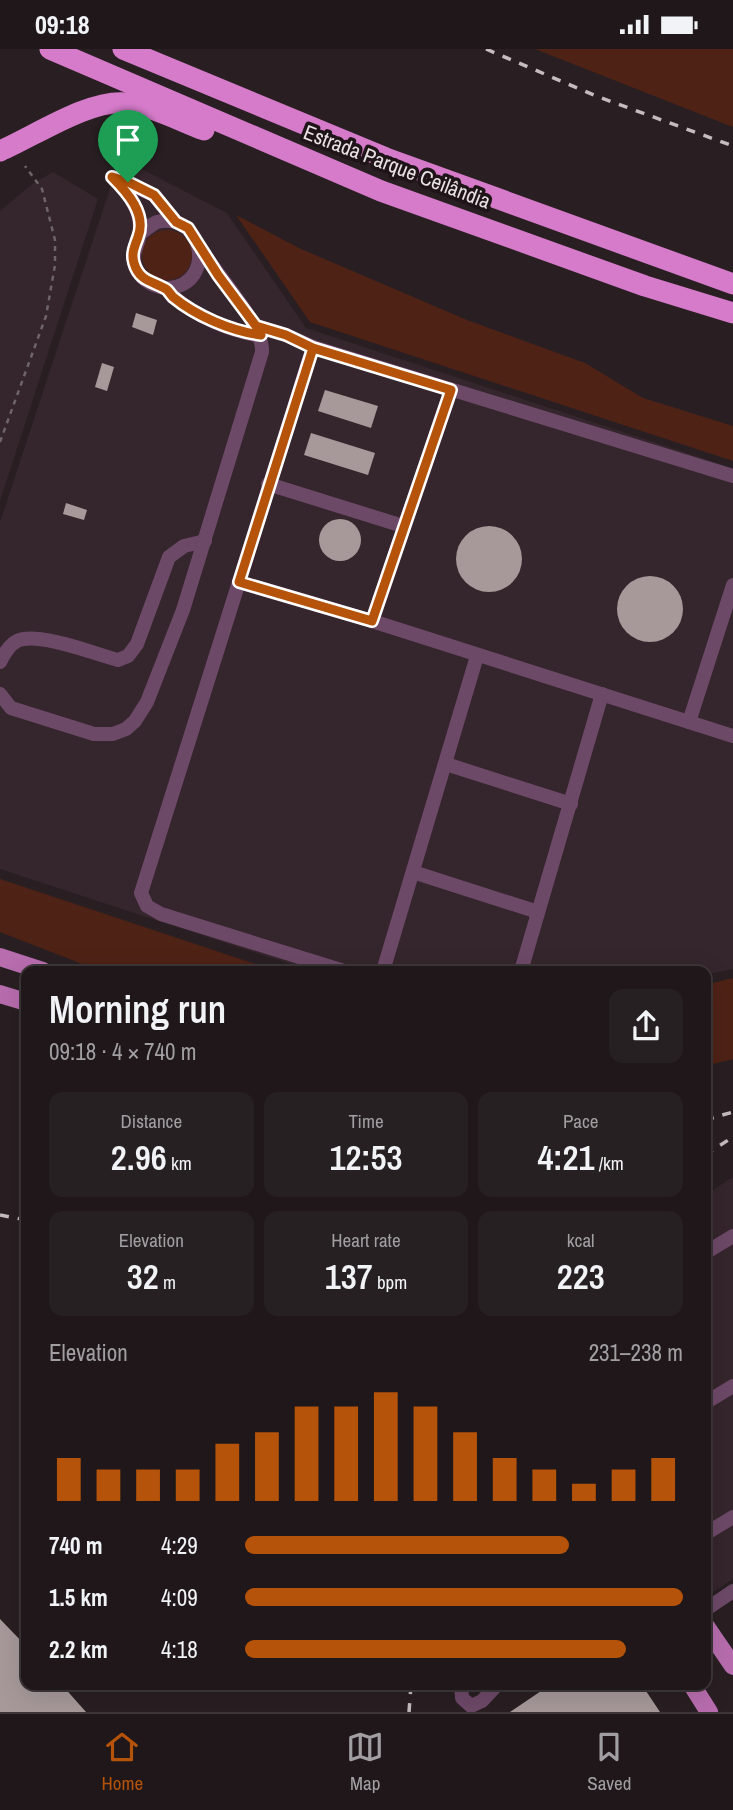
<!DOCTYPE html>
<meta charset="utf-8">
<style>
:root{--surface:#1f171a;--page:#272023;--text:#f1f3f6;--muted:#a19fa2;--line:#3c3639;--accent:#b45309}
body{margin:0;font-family:"Archivo Narrow",sans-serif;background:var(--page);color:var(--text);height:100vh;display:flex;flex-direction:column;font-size:26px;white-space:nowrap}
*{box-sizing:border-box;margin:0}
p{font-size:23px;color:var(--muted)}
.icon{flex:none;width:38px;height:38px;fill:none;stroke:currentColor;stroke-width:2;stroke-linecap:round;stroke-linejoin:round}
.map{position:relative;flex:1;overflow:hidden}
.side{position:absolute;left:21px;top:917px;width:690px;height:724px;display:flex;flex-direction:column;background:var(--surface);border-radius:14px;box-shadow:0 7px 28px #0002,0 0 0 2px var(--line)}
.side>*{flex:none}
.pin{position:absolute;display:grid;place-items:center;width:60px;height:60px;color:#fff;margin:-72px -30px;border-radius:50% 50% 50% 0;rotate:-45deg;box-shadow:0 0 7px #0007}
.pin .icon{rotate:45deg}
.round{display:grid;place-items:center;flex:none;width:74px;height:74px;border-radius:14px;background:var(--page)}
.summary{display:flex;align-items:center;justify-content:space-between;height:119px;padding:0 28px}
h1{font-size:38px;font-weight:600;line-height:52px}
.stats{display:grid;grid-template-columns:repeat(3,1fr);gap:10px;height:119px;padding:7px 28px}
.stats div{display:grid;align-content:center;border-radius:14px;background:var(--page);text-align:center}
.stats b{font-size:35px;font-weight:600}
.stats small{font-size:19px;font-weight:400}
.stats p{font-size:19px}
.chart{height:196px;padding:14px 28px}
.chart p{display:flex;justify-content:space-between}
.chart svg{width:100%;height:126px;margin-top:7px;stroke:var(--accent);stroke-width:6}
ul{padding:0 28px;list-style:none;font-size:23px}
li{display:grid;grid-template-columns:112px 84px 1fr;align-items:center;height:52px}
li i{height:18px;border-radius:9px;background:var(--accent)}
.status{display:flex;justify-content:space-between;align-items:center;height:49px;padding:0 35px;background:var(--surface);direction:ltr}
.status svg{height:19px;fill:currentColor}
.tabs{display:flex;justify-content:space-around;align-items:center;height:98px;border-top:2px solid var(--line);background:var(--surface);font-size:19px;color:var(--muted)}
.tabs a{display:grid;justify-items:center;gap:4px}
.tabs .selected{color:var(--accent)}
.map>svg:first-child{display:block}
</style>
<div class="status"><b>09:18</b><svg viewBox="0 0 49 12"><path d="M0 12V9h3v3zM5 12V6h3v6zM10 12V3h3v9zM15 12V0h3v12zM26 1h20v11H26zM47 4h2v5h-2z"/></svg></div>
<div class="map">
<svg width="733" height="1663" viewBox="0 0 733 1663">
<rect width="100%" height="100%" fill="#291f22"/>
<g fill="#35252c">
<polygon points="120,109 227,164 306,279 733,419 733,920 705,926 705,922 311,922 0,820 0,473"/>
<polygon points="53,123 98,150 0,452 0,162 32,135"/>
<polygon points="733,1128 733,1530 705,1548 705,1146"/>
</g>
<g fill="#4f2216">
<polygon points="535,0 733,0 733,78"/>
<polygon points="236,166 301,200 467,271 585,314 643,349 733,377 733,412 310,273"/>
<circle cx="167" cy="206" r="25"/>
<polygon points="0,830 276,922 100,922 0,883"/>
<polygon points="733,929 733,1010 705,1017 705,936"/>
</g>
<g fill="#a79999">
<polygon points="136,264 157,271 153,286 132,278"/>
<polygon points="102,314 114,318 107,342 95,338"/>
<polygon points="325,341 378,357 371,379 318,362"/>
<polygon points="311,384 375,404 368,426 304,406"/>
<polygon points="66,454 87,461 84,471 63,465"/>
<circle cx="340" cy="491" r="21"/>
<circle cx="489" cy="510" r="33"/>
<circle cx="650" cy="560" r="33"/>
<polygon points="0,1570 26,1597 26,1636 62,1636 86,1663 0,1663"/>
<polygon points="550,1636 642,1636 660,1663 510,1663"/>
</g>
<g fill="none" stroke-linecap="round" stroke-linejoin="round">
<polyline stroke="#6e6568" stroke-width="2.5" stroke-dasharray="5 5" stroke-linecap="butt" points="0,393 46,267 55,216 55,191 42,140 25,117"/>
<g stroke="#6d4968" stroke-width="14">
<path d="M112 128C128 143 141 159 140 183 139 200 125 209 142 228 149 235 160 240 170 239 217 233 203 162 157 173 151 175 145 182 140 185"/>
<polyline points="117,130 154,146 176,173"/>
<path d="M166 240C188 265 229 282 261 287"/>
<polyline points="256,277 286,286 313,298 733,427"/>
<polyline points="313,298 141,844 147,857 161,865 344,922"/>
<polyline points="268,435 403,477"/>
<polyline points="239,533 372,572 733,687"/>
<polyline points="372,572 451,341"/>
<path d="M0 613C4 605 9 596 17 592 37 582 95 605 118 611L128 607 137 595 169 508 184 497 205 492"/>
<path d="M0 645 11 659 94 685H113L126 680 135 672 147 653 183 561 262 303C264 277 217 225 201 201"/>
<polyline points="689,673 733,536"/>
<polyline points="446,715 571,755"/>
<polyline points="413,823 538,863"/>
<polyline points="383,922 477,607"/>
<polyline points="521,922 602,645"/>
<polyline points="705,1204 733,1187"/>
<polyline points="705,1354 733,1337"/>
<polyline points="705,1485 733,1468"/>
<polyline points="705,1561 733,1542"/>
<polyline points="461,1636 462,1649 471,1657 482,1652 497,1636"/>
</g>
<g stroke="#b86dae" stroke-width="18">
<polyline points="0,908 43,922"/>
<polyline points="0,945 26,953"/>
<polyline points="705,1576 733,1617"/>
<polyline points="692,1636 709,1663"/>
</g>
<g stroke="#d67bca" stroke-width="21">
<polyline points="50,0 381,142 645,237 733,264"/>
<polyline points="123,0 386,109 733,235"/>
<path d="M0 102C35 87 89 50 126 54 152 57 180 72 204 81"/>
</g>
<g stroke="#c4bcbf" stroke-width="3.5" stroke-dasharray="9 9" stroke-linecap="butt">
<polyline points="486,0 596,47 733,97"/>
<polyline points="705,1071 733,1063"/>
<polyline points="705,1106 733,1088"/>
<polyline points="0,1166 26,1171"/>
<polyline points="409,1663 411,1636"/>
</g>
</g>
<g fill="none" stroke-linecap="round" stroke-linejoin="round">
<g stroke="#fff" stroke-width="14">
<path id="route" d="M128 133 154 146 176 173 188 179 218 226 256 277 286 286 313 299 239 533 372 572 451 341 313 299 286 286 256 277 261 286C231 282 196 267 173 248 171 246 168 241 166 240 152 232 139 232 134 214 131 204 135 197 138 188 147 165 127 143 112 128L128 133"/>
</g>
<use href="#route" stroke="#b45309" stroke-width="9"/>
</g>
<g text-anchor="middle" stroke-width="7" stroke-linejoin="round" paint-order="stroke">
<g font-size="21" fill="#e9e2e5" stroke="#1f1519">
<text transform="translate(397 118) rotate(21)" y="7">Estrada Parque Ceilândia</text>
</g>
</g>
</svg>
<div class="pin" style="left:128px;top:133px;background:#1e9e55"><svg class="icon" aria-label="arrive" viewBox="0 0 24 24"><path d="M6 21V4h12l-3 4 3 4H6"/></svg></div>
<section class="side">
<div class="summary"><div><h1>Morning run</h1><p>09:18 · 4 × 740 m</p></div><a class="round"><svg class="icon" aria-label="share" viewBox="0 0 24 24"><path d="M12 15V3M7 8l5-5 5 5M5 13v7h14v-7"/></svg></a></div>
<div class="stats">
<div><p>Distance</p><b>2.96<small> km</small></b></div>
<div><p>Time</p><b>12:53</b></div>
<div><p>Pace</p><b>4:21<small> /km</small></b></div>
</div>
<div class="stats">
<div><p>Elevation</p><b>32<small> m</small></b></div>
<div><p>Heart rate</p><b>137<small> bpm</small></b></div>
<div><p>kcal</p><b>223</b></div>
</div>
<div class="chart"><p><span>Elevation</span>231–238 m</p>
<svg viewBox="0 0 160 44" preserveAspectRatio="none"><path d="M5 44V29M15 44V33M25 44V33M35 44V33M45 44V24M55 44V20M65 44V11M75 44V11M85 44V6M95 44V11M105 44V20M115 44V29M125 44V33M135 44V38M145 44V33M155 44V29"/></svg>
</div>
<ul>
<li><b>740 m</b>4:29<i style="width:74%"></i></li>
<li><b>1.5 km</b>4:09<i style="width:100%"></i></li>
<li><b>2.2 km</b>4:18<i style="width:87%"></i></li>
</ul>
</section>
</div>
<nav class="tabs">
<a class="selected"><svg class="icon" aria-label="home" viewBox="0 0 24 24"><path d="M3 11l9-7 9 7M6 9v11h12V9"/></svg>Home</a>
<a><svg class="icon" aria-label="map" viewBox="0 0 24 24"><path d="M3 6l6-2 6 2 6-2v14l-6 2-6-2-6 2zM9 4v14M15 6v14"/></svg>Map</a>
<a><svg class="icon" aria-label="saved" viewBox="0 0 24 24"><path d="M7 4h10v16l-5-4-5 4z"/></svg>Saved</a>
</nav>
